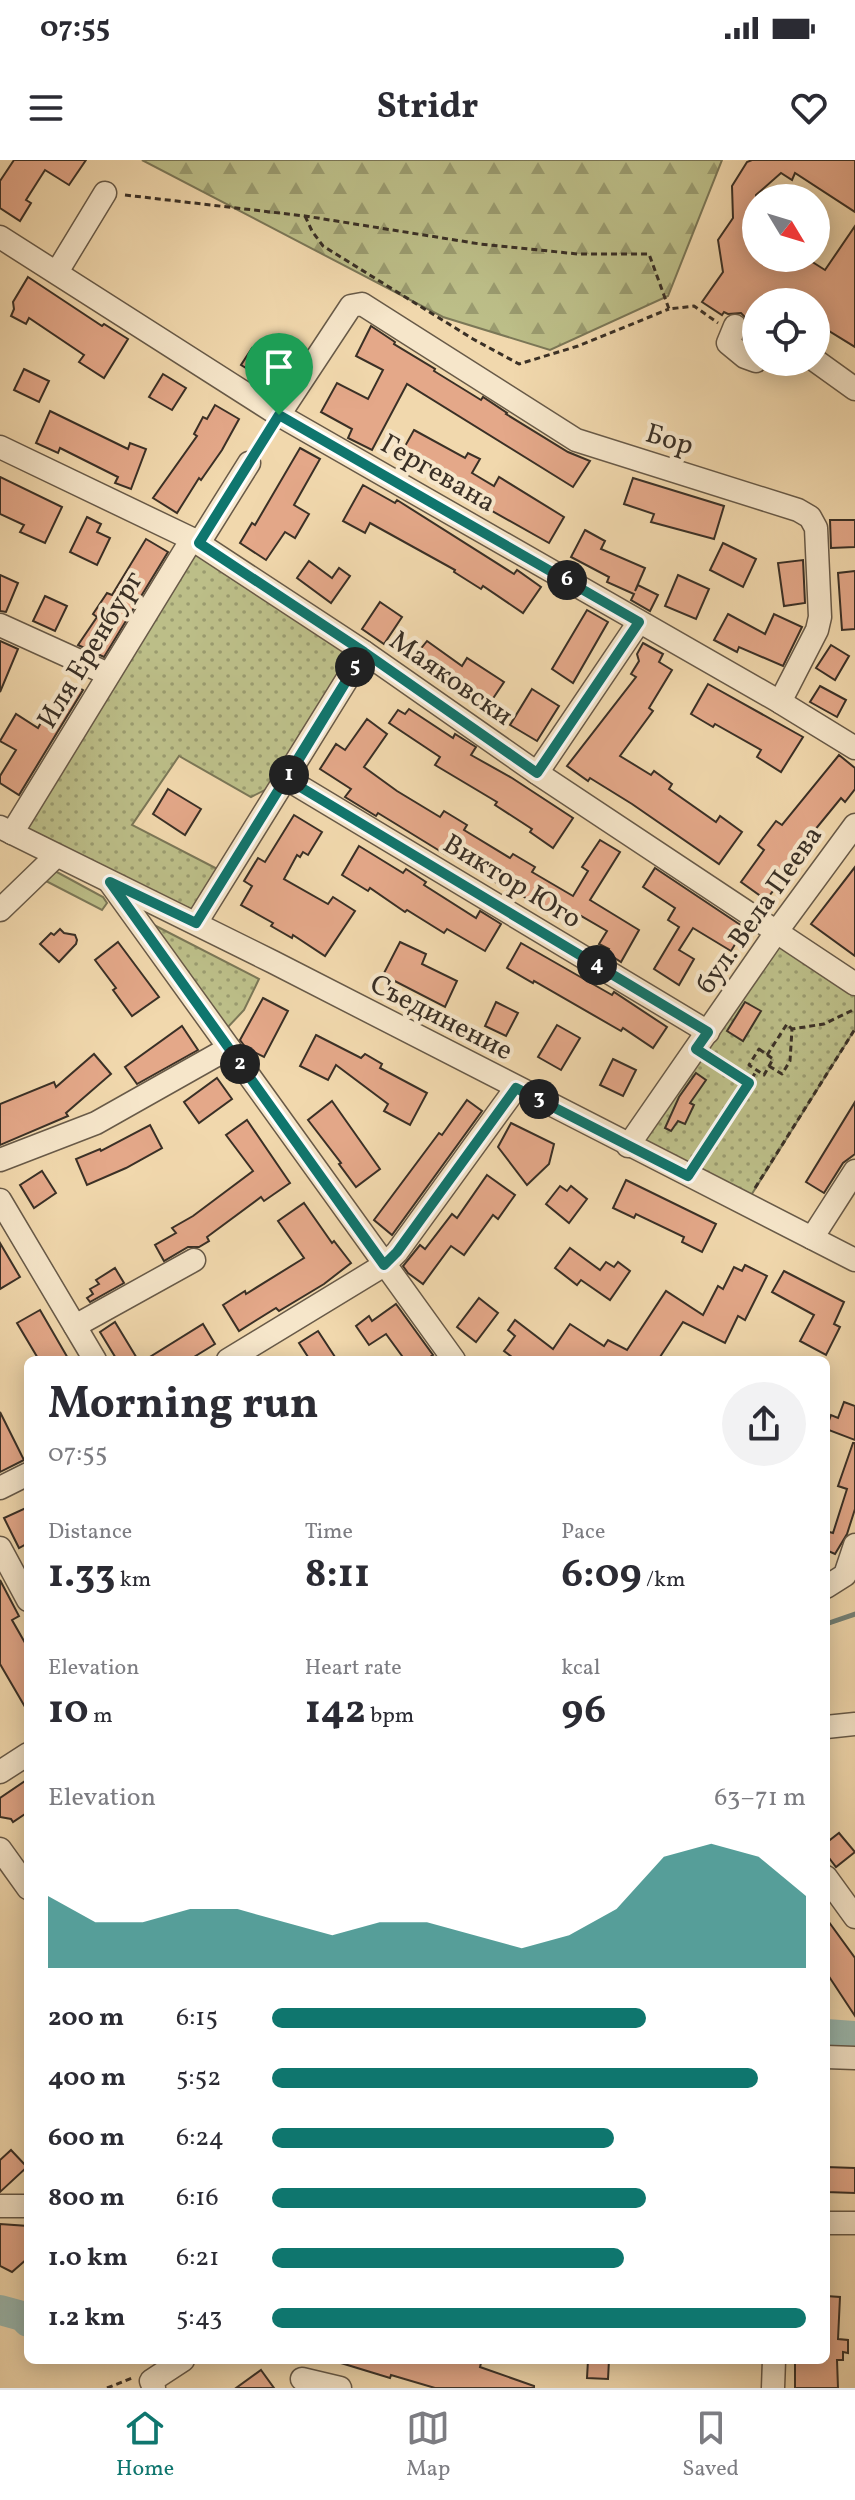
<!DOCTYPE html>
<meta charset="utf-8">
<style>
:root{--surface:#fff;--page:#f2f2f3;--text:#2b2b33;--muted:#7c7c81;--line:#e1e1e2;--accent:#0f766e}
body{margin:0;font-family:Vollkorn,serif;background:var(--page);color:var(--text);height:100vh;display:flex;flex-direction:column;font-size:30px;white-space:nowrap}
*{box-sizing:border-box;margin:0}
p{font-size:26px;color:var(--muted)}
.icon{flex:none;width:44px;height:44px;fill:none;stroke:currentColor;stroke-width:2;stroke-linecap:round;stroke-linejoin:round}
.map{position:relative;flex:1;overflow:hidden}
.sheet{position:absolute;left:24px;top:1196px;width:806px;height:1008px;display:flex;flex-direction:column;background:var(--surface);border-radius:12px;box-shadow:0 4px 20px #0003}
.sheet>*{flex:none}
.needle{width:52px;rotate:128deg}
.controls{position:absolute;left:742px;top:24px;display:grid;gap:16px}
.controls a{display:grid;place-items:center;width:88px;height:88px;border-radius:50%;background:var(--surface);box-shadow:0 4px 20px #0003;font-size:40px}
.pin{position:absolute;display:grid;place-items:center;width:68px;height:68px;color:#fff;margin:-82px -34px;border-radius:50% 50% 50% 0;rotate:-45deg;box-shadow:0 0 8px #0007}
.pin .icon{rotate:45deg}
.km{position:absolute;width:40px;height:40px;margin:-20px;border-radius:50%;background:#222;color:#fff;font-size:22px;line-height:40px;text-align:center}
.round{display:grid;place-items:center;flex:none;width:84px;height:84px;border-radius:42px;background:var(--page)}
.summary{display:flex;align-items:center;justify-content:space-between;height:136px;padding:0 24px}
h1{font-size:44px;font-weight:700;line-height:60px}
.metrics{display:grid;grid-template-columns:repeat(3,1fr);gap:12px;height:136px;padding:8px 24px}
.metrics div{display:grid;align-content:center}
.metrics b{font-size:40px;font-weight:700}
.metrics small{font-size:22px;font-weight:400}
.metrics p{font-size:22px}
.chart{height:224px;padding:16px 24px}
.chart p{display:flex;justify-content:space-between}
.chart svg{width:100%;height:144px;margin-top:8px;fill:var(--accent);opacity:.7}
ul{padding:0 24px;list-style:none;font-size:26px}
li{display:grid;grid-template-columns:128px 96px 1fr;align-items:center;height:60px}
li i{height:20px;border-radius:10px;background:var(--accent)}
.status{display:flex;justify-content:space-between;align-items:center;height:56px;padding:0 40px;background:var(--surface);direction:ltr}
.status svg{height:22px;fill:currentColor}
header{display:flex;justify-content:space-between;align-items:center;height:104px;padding:0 24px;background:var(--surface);font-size:36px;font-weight:700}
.tab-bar{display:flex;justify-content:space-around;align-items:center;height:112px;border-top:2px solid var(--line);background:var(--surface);font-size:22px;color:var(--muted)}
.tab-bar a{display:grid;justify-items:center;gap:4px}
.tab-bar .active{color:var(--accent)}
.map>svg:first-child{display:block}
</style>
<div class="status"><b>07:55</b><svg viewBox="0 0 49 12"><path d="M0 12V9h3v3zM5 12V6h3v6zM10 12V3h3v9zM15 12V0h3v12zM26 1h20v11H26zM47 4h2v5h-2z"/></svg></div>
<header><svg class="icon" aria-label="menu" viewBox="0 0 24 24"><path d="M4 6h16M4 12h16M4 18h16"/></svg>Stridr<svg class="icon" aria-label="heart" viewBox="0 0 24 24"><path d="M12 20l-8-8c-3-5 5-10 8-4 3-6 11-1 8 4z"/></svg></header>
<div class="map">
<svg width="855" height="2228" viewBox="0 0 855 2228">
<defs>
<pattern id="forest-firs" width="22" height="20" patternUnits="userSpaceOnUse" patternTransform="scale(2)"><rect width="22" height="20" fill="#bcbe88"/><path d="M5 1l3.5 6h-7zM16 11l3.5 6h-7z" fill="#9a9b6f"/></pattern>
<pattern id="park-dots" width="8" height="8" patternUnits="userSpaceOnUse" patternTransform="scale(2)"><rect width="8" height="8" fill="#bcbe88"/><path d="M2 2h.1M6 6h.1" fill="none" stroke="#9a9b6f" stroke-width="1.8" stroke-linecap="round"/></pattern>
</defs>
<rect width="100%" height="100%" fill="#f1d8ad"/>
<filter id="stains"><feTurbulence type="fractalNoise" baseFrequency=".0025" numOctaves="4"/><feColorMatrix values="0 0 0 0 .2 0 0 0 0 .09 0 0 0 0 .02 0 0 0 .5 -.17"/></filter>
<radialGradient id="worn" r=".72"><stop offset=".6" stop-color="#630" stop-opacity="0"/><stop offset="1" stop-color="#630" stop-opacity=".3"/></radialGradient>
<polygon fill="#bcbe88" stroke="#7b7757" stroke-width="2" points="55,711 103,737 107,743 102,750 44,720"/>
<polygon fill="url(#forest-firs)" stroke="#7b7757" stroke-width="2" points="142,0 722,0 668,136 550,190 443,157"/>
<g fill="url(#park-dots)" stroke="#7b7757" stroke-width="2">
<polygon points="192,379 364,492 287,619 251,637 179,596 132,665 227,714 196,763 12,673"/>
<polygon points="154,765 259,819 244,850 228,867 221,863"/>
<polygon points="787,778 855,824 855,869 745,1045 628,986 766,787"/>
</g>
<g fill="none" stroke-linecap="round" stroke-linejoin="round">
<polyline stroke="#748278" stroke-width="5" points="826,1464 855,1454"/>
<g stroke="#9bb9af" stroke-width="30">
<polyline points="826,1874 855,1876"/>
<polyline points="0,2150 22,2156 28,2162"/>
</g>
</g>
<g fill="#e4a889" stroke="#3a3026" stroke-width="2">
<polygon points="14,0 86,0 69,25 45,10 26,40 31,43 20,61 0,48 0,21"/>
<polygon points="752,0 855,0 855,52 795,13 792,20 781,13 756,35 756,98 806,98 825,110 855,66 855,187 816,163 816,142 756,142 756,172 749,167 746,158 741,153 728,154 724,152 722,155 702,142 723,112 718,80 733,58 732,26 747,2"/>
<polygon points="28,117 102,166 104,164 128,179 104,218 79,202 84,195 29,158 26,164 11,156 14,149 13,142"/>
<polygon points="371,166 395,182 394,184 435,209 434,211 481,240 483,237 507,253 506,254 568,292 590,301 573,327 407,224 372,290 348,278 352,269 321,252 337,223 368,239 383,210 356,196"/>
<polygon points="252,188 271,200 261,217 241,205"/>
<polygon points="24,209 49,221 39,242 14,230"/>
<polygon points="163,214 186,228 172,250 149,237"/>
<polygon points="215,245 239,259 222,290 201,320 199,318 177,353 153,338 197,276 194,274 203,257 207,259"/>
<polygon points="50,251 128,289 130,283 146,289 131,329 115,323 118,317 60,288 58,293 36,283"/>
<polygon points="414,270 465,298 468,293 480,299 472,313 494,326 499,317 564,357 549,383 469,338 470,336 399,297"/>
<polygon points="300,288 320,299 294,345 309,354 295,378 285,372 266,400 240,383 252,363 255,365"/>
<polygon points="0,317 62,347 45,383 20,372 24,365 0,354"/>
<polygon points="633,318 724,346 714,379 651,362 654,354 624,344"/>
<polygon points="363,325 395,343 397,340 514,414 517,410 541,427 523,453 483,426 481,429 454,412 455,410 370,363 365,373 343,361"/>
<polygon points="87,357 101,364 97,372 110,378 97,405 70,392"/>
<polygon points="830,360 855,360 855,387 831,388"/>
<polygon points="585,370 605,381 601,389 645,408 635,431 638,425 658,435 650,451 631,440 634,434 607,422 609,417 571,397"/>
<polygon points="146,379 168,392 104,497 78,485 97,457 93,454 107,433 112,435"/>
<polygon points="723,383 756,399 743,427 710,410"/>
<polygon points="803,400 805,443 784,446 778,403"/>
<polygon points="309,401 332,418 339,408 350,416 331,443 297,418"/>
<polygon points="855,411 855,469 842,470 838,413"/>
<polygon points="0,415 18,423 6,452 0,451"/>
<polygon points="678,415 709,429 696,459 665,446"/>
<polygon points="45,436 67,446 55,471 33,461"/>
<polygon points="380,442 402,457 384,484 362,469"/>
<polygon points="587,450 608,462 573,523 552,509"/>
<polygon points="728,454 765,474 774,454 802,467 783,506 739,487 737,492 714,480"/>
<polygon points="0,481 18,489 0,532"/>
<polygon points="427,481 462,506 467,498 504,522 486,549 411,501"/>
<polygon points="643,483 663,494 659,502 672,510 649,548 653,551 620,596 651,615 654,611 672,624 669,629 716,662 720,656 742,672 719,704 632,644 590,618 588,621 567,606 636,517 631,514 639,501 637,494"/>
<polygon points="831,485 849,496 835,520 816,508"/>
<polygon points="65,520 83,530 19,635 0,623 0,616 16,590 0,581 16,554 38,568"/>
<polygon points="708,524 803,577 781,612 757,597 761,590 715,564 713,567 691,554"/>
<polygon points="820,526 846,540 837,557 810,542"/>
<polygon points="532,529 559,546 537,581 510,565"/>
<polygon points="409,549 453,578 455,574 471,584 476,587 471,595 512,618 573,658 553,688 530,672 532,669 495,645 497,642 435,605 440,597 389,563 398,550 405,554"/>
<polygon points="367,559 387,574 364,607 397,631 440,657 444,651 467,665 464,670 510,698 513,694 535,707 532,712 573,736 588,711 582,707 600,680 620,692 590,740 639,770 621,802 607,793 609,789 599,784 607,771 581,756 575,767 519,734 517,736 450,693 448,696 378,653 376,656 345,637 351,629 320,609 336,584 345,590"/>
<polygon points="839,595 855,608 855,629 845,642 841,638 805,682 808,685 766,740 741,722 764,690 758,685 776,661 782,665"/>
<polygon points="168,629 201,649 185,675 153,654"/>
<polygon points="294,655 322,672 308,695 303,692 300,697 297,695 284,719 328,744 333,737 355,751 325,796 293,775 292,778 271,766 273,763 241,745 252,726 244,721 258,698 265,702"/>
<polygon points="359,686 403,713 406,709 426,722 424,725 476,758 480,751 501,764 485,791 447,769 444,773 407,750 405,752 370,728 368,731 342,715"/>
<polygon points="855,707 855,796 811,764"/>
<polygon points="655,708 745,768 731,791 693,768 679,790 694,799 679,825 654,809 679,767 668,760 675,748 643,727"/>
<polygon points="60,769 64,773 75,775 77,780 76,784 59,802 40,784 51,773 54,775"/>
<polygon points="118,782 159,837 132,856 113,830 116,828 95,800"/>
<polygon points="400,782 426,794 422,804 457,821 445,847 383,815"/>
<polygon points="521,783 612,835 614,832 667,867 653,888 623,868 621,871 534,821 533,823 507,808"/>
<polygon points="263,838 288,851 264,897 246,888 240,880"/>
<polygon points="496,842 518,853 506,876 485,866"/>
<polygon points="745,842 761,851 743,881 727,871"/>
<polygon points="557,865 580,878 561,910 538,897"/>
<polygon points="182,866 198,890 137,924 125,907"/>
<polygon points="316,875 361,898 365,894 382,904 380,908 427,933 410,965 384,951 388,944 336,905 328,920 300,906"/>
<polygon points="94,894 111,914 66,953 68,956 0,985 0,944 54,922 56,927"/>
<polygon points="613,899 636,910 623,936 600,925"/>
<polygon points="696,913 706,920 690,943 694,945 685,964 678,961 671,971 665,968 679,937"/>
<polygon points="217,918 232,939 199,963 184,942"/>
<polygon points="467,940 482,951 392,1075 374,1060 439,973 442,975"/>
<polygon points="332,941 380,1009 356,1027 339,1004 341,1003 308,960"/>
<polygon points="855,942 855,994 843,1003 824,1033 806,1022"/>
<polygon points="247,960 290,1023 264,1041 261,1037 207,1077 209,1081 199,1087 188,1087 164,1101 155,1085 176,1073 172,1068 193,1056 253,1011 226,975"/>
<polygon points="511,963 554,984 549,1004 527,1025 498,987"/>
<polygon points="150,965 162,988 126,1008 87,1025 76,999 100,989 101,991"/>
<polygon points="42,1011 56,1033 34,1048 20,1025"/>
<polygon points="487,1015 515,1035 498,1059 493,1055 464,1095 451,1086 423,1124 408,1113 403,1106 420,1085 425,1089 452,1054 457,1058"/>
<polygon points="626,1020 716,1064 702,1092 682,1082 684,1077 636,1054 634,1058 613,1048"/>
<polygon points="560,1026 567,1031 571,1026 587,1039 569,1063 546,1044"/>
<polygon points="304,1043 332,1083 334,1081 351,1103 324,1124 279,1151 276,1148 239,1171 223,1145 245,1131 246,1134 304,1098 278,1061"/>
<polygon points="0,1083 20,1117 0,1129"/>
<polygon points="570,1088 600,1110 606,1102 614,1107 618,1102 630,1111 610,1140 581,1120 577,1125 555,1108"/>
<polygon points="745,1105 767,1116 745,1160 738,1156 725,1183 683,1162 658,1200 516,1200 504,1191 515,1176 508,1170 515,1160 553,1189 570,1164 604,1186 608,1180 627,1190 666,1131 703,1155 718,1126 723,1129 734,1107 742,1111"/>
<polygon points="115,1108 124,1123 90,1142 87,1138 93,1134 90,1129 99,1124 96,1120"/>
<polygon points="784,1111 844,1142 834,1164 840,1167 826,1195 800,1181 814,1155 772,1132"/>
<polygon points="479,1138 498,1153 476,1182 457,1167"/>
<polygon points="396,1144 433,1195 425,1200 405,1200 386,1174 369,1185 356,1166 369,1156 372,1161"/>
<polygon points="40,1150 69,1200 39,1200 17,1163"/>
<polygon points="115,1162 138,1200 117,1200 100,1172"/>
<polygon points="203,1164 215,1184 189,1200 145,1200"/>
<polygon points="318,1171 337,1200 310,1200 299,1183"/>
<polygon points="844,1242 855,1246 855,1280 826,1269 831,1255 838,1258"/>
<polygon points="0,1252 24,1300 0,1312"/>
<polygon points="853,1283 855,1283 855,1349 847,1374 835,1394 826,1390 826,1371 833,1373 847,1329 838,1326"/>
<polygon points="28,1347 28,1383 19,1388 4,1358"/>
<polygon points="0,1420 19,1456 12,1460 28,1488 28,1552 0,1504"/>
<polygon points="28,1619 28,1652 13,1662 11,1659 0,1657 0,1638"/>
<polygon points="839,1673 855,1692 836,1707 826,1694 826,1683"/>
<polygon points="826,1758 855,1798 855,1856 826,1812"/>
<polygon points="11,1990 27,2007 0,2032 0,2000"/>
<polygon points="826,2007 855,2008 855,2033 826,2032"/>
<polygon points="0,2064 28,2066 28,2098 12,2112 0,2106"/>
<polygon points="826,2136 840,2137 838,2179 848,2180 848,2193 843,2192 843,2200 837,2200 838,2228 795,2228 795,2200 826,2200"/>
<polygon points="342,2200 467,2200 481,2203 480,2207 534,2226 534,2228 435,2228 391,2215 390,2218 341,2203"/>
<polygon points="588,2200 609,2200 608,2219 587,2218"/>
<polygon points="261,2210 274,2228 236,2228"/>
</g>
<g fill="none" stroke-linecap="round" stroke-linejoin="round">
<g stroke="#685a48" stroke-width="25">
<g id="minor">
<polyline points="0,77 279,255 780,542 855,588"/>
<polyline points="57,112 105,33"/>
<polyline points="735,166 728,183 745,197 756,201"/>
<polyline points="816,201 855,229"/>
<polyline points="279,255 351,146 362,144 576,280 798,350 810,357 816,368 820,457 817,470 780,542"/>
<polyline points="0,287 192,379 364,492 537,613 855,824"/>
<polyline points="199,383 249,303"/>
<polyline points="0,465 108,514"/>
<polyline points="537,613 639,462"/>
<polyline points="287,619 708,872"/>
<polyline points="0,667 273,802 855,1100"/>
<polyline points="12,673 192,379"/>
<polyline points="111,724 454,1200"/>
<polyline points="0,750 56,696"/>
<polyline points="196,763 364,492"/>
<polyline points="628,986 777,771 855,665"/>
<polyline points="0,1000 96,963 229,888"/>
<polyline points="0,1040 95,1200"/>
<polyline points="812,1078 855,1011"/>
<polyline points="75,1166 194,1100"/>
<polyline points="228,1200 384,1105 397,1092 516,928"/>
<polyline points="0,1328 28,1314"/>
<polyline points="0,1388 28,1440"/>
<polyline points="826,1427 845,1415 855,1385"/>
<polyline points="826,1567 855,1564"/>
<polyline points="0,1612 28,1594"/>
<polyline points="0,1689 28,1728"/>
<polyline points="826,1717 855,1757"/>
<polyline points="826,1897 855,1898"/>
<polyline points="0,2046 28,2046"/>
<polyline points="826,2063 855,2063"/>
<polyline points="302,2219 340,2228"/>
<polyline points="154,2228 151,2221 183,2200"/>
<polyline points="773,2228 774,2200"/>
</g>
</g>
<g stroke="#3a3026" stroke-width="3" stroke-dasharray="6 4" stroke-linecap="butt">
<polyline points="125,35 305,56 480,84 578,94 649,94 669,149 694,146 718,163"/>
<polyline points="305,56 312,71 323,86 473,179 519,204 578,186 669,149"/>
<polyline points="260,286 268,272"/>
<polygon points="759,889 773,899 764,915 749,905"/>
<polyline points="767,895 787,864 792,869"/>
<polyline points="711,899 749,923 757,910"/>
<polyline points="769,906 782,914 790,901 792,869 824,864 855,849"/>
<polyline points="699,1000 749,923"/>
<polyline points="755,1028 855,869"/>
<polyline points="107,2228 132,2218"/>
</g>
<use href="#minor" stroke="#f6e6ca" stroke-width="22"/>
</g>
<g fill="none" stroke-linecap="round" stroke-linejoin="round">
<g stroke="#fff" stroke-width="16">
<polyline id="route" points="279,255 199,383 364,492 196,763 110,722 384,1105 397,1092 516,928 688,1016 749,923 696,889 708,872 287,619 364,492 537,613 639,462 279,255"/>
</g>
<use href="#route" stroke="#0f766e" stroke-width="10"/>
</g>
<g text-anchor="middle" stroke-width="8" stroke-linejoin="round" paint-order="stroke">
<g font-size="28" fill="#3a3026" stroke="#f6e6ca">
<text transform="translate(670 278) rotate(17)" y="10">Бор</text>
<text transform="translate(439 312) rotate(30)" y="10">Гергевана</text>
<text transform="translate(89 489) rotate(-59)" y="10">Иля Еренбург</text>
<text transform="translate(452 517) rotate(35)" y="10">Маяковски</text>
<text transform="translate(513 720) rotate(31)" y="10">Виктор Юго</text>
<text transform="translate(758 749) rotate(-55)" y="10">бул. Вела Пеева</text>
<text transform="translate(442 856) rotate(27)" y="10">Съединение</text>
</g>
</g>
<rect width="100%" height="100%" filter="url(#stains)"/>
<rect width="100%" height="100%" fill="url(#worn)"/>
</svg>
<div class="controls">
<a><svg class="needle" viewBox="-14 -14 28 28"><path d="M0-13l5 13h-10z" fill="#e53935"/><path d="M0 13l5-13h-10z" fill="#7c7c81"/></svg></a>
<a><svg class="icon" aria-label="locate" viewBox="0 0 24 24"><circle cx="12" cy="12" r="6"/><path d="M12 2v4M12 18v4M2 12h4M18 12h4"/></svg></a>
</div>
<div class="pin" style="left:279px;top:255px;background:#1e9e55"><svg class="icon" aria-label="arrive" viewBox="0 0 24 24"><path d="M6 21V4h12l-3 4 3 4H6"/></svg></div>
<b class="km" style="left:289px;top:615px">1</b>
<b class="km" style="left:240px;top:904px">2</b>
<b class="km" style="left:539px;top:939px">3</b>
<b class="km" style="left:597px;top:805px">4</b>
<b class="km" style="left:355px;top:507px">5</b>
<b class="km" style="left:567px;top:420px">6</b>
<section class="sheet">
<div class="summary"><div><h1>Morning run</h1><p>07:55</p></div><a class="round"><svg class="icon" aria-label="share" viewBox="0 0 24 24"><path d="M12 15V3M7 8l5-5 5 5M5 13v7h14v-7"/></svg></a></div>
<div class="metrics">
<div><p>Distance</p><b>1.33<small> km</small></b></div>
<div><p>Time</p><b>8:11</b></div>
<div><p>Pace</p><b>6:09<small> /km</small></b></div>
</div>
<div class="metrics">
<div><p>Elevation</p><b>10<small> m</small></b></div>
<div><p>Heart rate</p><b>142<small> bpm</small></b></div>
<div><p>kcal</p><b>96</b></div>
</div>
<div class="chart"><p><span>Elevation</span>63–71 m</p>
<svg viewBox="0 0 160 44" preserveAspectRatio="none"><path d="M0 44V22L10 30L20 30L30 26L40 26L50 30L60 34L70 30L80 30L90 34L100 38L110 34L120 26L130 10L140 6L150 10L160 22V44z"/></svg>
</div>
<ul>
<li><b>200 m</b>6:15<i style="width:70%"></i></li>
<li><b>400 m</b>5:52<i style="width:91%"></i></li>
<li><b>600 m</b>6:24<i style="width:64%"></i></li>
<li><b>800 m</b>6:16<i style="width:70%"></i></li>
<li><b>1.0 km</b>6:21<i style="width:66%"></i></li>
<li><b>1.2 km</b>5:43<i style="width:100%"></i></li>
</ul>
</section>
</div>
<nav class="tab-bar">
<a class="active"><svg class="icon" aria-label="home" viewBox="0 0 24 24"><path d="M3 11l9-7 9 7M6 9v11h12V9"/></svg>Home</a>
<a><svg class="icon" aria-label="map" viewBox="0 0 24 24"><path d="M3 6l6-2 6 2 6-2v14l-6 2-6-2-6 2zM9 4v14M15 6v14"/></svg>Map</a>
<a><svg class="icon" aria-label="saved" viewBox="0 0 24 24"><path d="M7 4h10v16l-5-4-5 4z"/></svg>Saved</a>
</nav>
